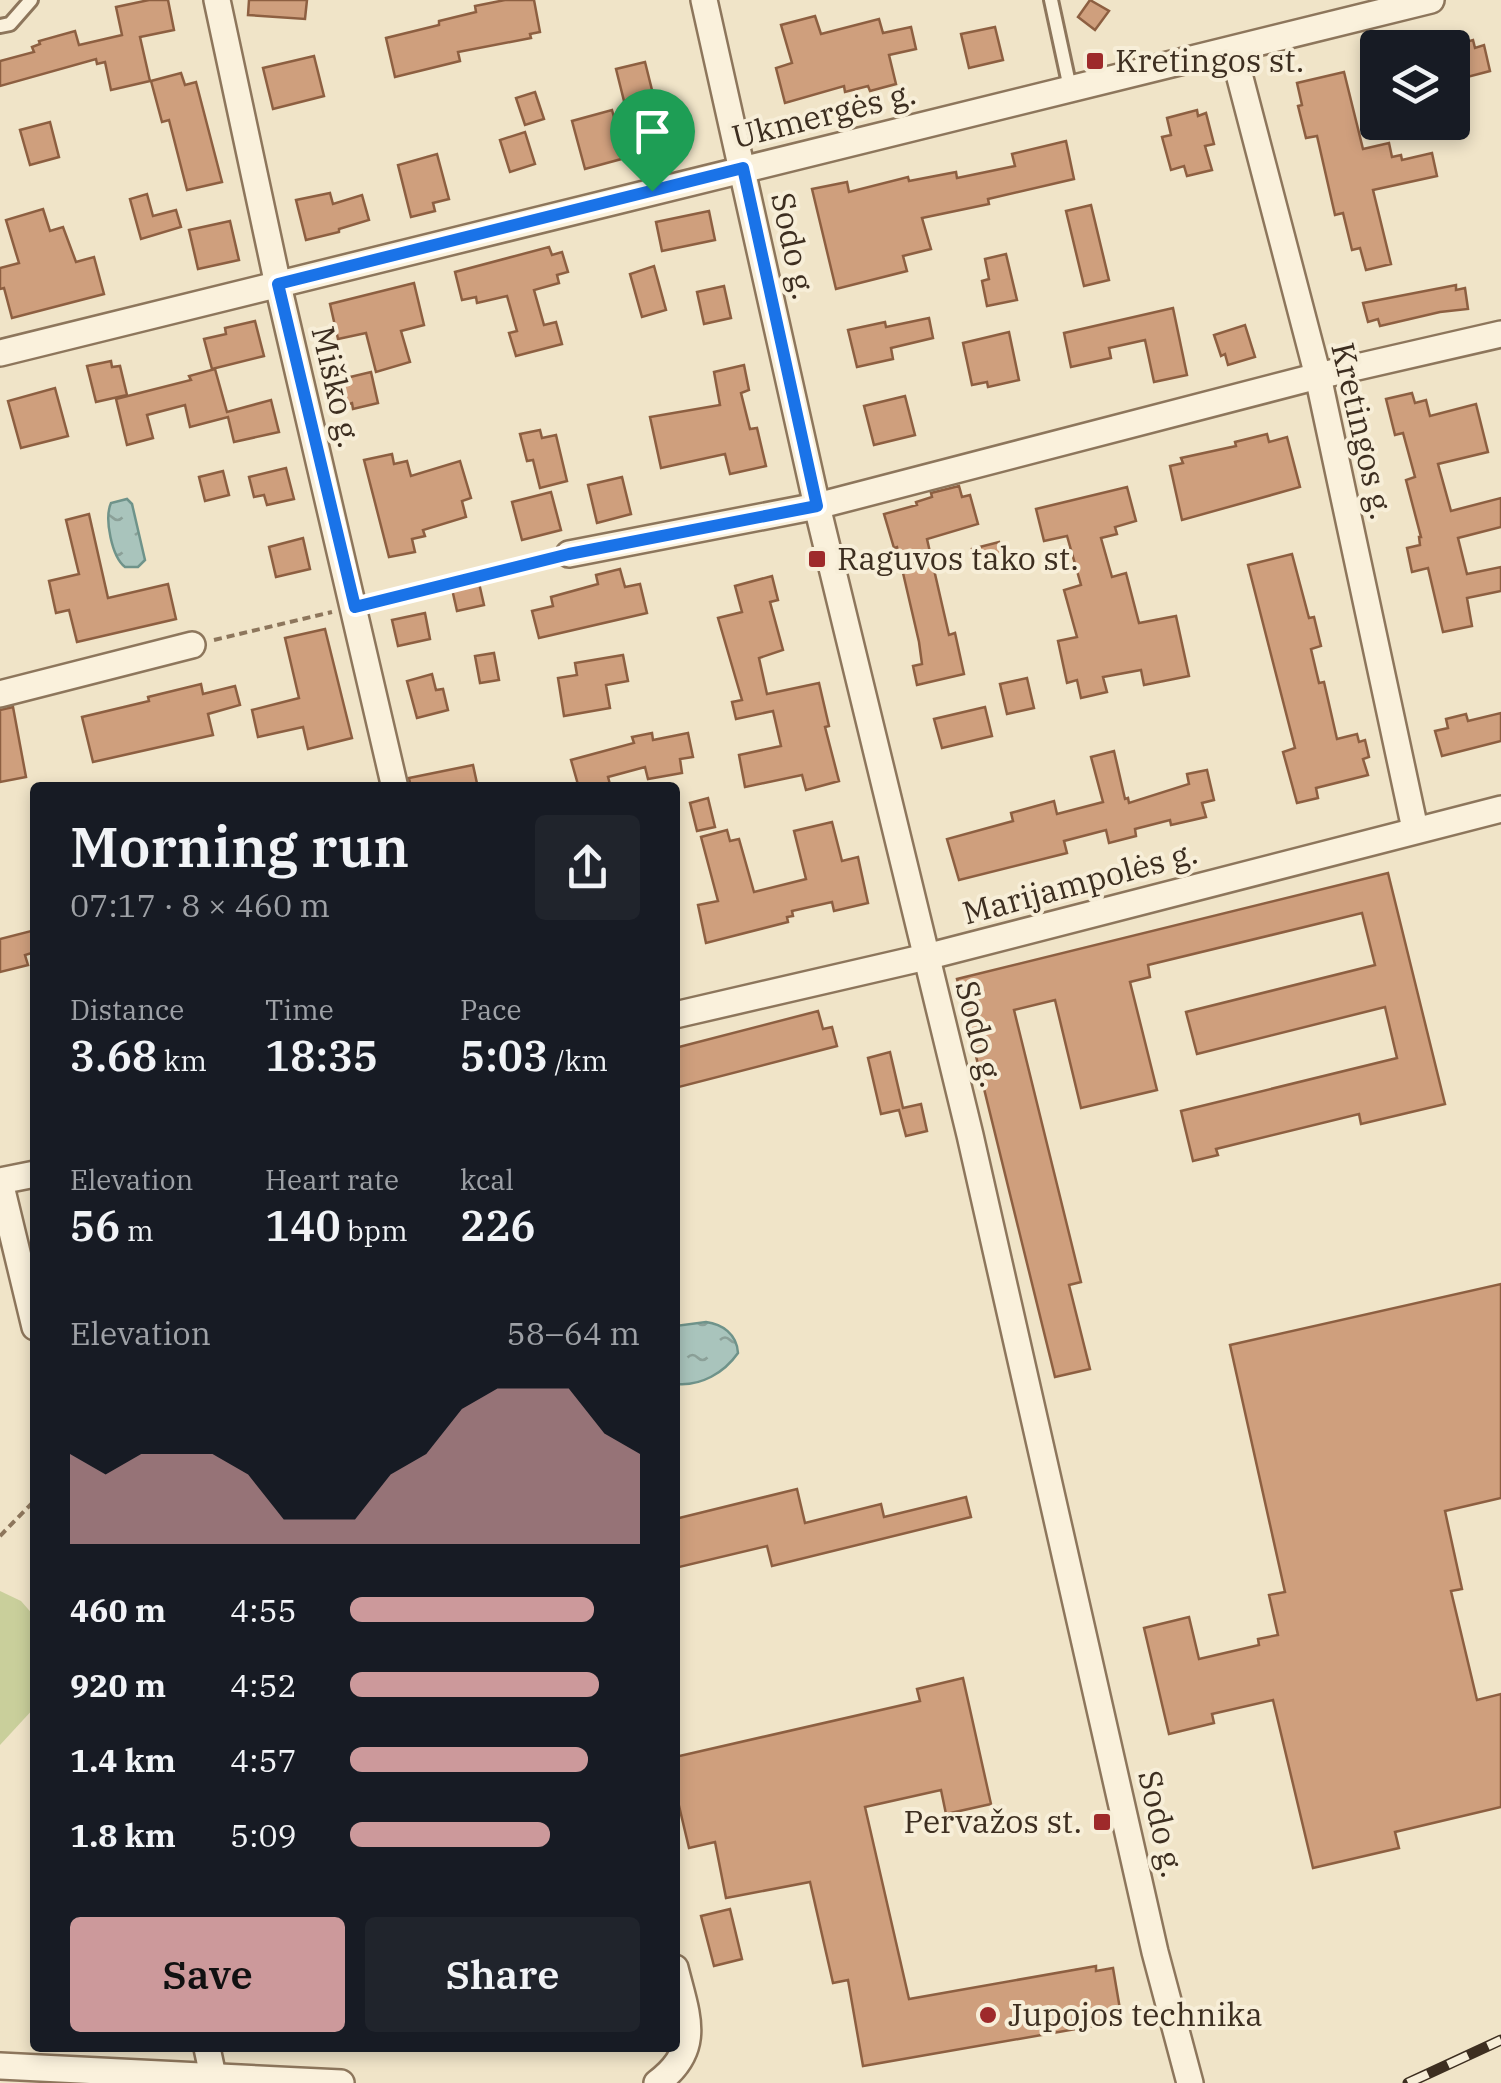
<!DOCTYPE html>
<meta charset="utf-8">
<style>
:root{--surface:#171b24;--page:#20242c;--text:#f1f3f6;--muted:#9ea1a6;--accent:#cc999b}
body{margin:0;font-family:"IBM Plex Serif",serif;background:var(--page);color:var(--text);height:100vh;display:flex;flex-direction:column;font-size:38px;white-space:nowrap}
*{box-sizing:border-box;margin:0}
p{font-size:32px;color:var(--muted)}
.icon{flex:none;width:55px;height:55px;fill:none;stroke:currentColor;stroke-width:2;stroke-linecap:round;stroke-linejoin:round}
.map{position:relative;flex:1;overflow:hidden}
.side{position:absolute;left:30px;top:782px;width:650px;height:1270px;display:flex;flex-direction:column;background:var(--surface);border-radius:10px;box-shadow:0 5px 15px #0003}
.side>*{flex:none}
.fabs{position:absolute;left:1360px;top:30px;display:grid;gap:20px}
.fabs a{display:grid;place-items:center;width:110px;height:110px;border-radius:10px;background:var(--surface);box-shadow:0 5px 15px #0003;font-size:50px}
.pin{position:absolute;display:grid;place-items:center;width:85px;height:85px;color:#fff;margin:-102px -42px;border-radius:50% 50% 50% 0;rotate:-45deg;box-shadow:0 0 10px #0007}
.pin .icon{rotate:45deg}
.round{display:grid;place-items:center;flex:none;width:105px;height:105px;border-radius:10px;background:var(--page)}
.summary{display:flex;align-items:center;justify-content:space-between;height:170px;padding:0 40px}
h1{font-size:55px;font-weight:600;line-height:75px}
.metrics{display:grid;grid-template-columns:repeat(3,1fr);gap:15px;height:170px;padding:10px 40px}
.metrics div{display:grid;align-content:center}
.metrics b{font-size:42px;font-weight:600}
.metrics small{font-size:28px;font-weight:400}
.metrics p{font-size:28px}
.chart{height:280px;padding:20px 40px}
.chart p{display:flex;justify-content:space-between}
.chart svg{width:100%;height:180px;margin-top:10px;fill:var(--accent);opacity:.7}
.action{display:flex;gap:20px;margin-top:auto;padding:20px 40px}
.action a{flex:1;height:115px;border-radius:10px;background:var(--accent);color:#111;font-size:40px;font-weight:600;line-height:115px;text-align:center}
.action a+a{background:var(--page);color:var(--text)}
ul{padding:0 40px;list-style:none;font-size:32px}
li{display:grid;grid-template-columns:160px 120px 1fr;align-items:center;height:75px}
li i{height:25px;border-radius:12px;background:var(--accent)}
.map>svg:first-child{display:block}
</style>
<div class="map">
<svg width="1501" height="2083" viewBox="0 0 1501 2083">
<defs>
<pattern id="water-ripples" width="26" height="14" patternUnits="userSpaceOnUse" patternTransform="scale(2.5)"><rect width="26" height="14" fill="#a9c4bc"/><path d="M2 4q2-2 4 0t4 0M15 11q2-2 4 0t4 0" fill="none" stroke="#8ba098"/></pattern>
</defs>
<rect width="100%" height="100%" fill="#f0e4c8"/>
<polygon fill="#c9cf9b" points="0,1591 21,1601 35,1617 35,1707 0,1745"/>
<g fill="url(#water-ripples)" stroke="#6f938a" stroke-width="2.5">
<path d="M127 499 132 504 145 560 138 567H125C112 557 104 519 111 503Z"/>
<path d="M706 1322C722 1324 737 1334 738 1353 724 1373 701 1386 677 1384L675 1326Z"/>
</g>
<g fill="#cf9f7d" stroke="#8d5f41" stroke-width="2.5">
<polygon points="149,0 168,0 174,30 140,37 150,81 111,90 105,62 97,64 96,59 0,86 0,61 34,52 32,47 40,44 39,41 75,31 79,45 122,35 116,7"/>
<polygon points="249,0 307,0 305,19 248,15"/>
<polygon points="505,0 534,0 540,32 530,34 531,38 458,52 460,61 395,77 386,38 439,25 439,21 476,12 475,6"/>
<polygon points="1090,0 1109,11 1095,30 1078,17"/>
<polygon points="815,16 821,34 879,19 883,33 911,27 916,49 889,55 896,84 870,91 868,86 845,92 844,86 785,103 776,68 792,63 781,25"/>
<polygon points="995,27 1003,60 969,68 961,34"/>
<polygon points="1473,40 1475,48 1484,45 1490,71 1452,81 1452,46"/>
<polygon points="314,56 324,96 273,109 263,68"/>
<polygon points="645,62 658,114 629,121 616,69"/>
<polygon points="1344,72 1363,149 1389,143 1392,157 1401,155 1402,160 1432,153 1437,176 1373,190 1391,264 1366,270 1360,248 1352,250 1343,213 1335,215 1317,136 1306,138 1298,106 1302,105 1297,83"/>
<polygon points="181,73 185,85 196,82 222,182 187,190 169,120 162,122 151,81"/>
<polygon points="535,92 544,119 525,125 516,98"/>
<polygon points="682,109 690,142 660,149 652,116"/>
<polygon points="612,110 625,158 585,169 572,121"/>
<polygon points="1197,110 1198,116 1206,113 1214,144 1205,146 1212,170 1187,176 1184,166 1171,170 1162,137 1171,135 1167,118"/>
<polygon points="50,122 59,157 30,165 20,130"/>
<polygon points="525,132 535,164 510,172 500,140"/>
<polygon points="1066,141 1074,179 988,199 989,204 922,218 931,249 903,256 907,271 836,289 812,189 847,182 849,192 908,177 909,181 956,172 957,178 1015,166 1012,154"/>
<polygon points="437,154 449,199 433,203 435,211 411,217 398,165"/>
<polygon points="330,193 333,204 362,195 369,220 339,229 339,232 306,240 296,200"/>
<polygon points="147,194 153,216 176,210 181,227 141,239 130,199"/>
<polygon points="1091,205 1109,280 1084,286 1066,211"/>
<polygon points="43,209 50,231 63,227 76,262 94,257 104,294 12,318 4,288 0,289 0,268 19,263 6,220"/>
<polygon points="709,211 715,240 662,251 656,222"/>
<polygon points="230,221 239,260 198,269 189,230"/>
<polygon points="549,247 552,255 562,252 568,272 557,275 559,283 534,290 544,325 556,322 562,344 516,356 509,333 517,331 507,296 477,303 476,297 462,300 455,272"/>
<polygon points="1006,254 1017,300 987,306 982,281 989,279 985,259"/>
<polygon points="654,266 666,310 642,317 630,274"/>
<polygon points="414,283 424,325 401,331 410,362 376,372 366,333 338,339 330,304"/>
<polygon points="1456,285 1456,290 1465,288 1468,309 1440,312 1380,326 1378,319 1368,322 1363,303"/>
<polygon points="724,286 731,318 704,324 697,292"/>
<polygon points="1173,308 1187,375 1154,382 1145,340 1109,348 1111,358 1071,367 1064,333"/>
<polygon points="929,318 933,338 891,348 893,359 857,367 848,330 885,322 886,327"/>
<polygon points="255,321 264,356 212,369 204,339 226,334 225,328"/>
<polygon points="1245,325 1255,357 1228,365 1225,354 1221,356 1214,335"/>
<polygon points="1009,332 1019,380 988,387 987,382 972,385 963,343"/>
<polygon points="111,361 112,367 120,366 127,395 96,402 87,366"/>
<polygon points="744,365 749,390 741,393 750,429 757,428 766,466 730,474 725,454 661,468 650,417 720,405 714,372"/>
<polygon points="215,369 227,412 271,400 279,432 234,442 228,417 190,427 185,405 147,415 153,438 127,445 116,399 191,380 189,376"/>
<polygon points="371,372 378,403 353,409 352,403 342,406 337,386 347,383 346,378"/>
<polygon points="55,388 68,436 21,448 8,401"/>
<polygon points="1412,393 1415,403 1426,400 1430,416 1476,404 1488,452 1438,464 1451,511 1501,498 1501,527 1458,538 1467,574 1501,567 1501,591 1467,598 1472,626 1443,632 1428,568 1412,572 1407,548 1420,545 1419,537 1421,537 1406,480 1415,477 1403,433 1395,435 1386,399"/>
<polygon points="905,396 915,435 874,445 864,406"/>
<polygon points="540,430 542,438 556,435 567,481 540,488 533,460 527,461 520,434"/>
<polygon points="1267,434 1269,442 1287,437 1300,487 1182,520 1170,466 1183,463 1181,458 1236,446 1235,442"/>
<polygon points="392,454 394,464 407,461 411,476 460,461 471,498 462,501 466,517 423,530 425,536 412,539 415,552 389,557 364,460"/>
<polygon points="286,468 294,499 267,505 264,495 254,497 249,477"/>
<polygon points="223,471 229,495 205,501 199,477"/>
<polygon points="622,477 631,514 597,523 588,485"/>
<polygon points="959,486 962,497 970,495 978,524 927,539 949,635 955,633 964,674 917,685 913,666 922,664 919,642 897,547 894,548 884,514 917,505 916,502 932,497 931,493"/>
<polygon points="1127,487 1136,521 1115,527 1117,534 1101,538 1112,577 1126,573 1139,623 1176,616 1189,676 1144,685 1141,670 1103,677 1107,692 1081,698 1077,680 1067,683 1058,641 1077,637 1064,590 1081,585 1067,536 1044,541 1036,509"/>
<polygon points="551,492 561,530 522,540 512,502"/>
<polygon points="89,514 108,598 168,584 176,619 77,642 69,610 56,613 49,581 79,574 66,520"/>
<polygon points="303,538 310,569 276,577 269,547"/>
<polygon points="999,542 1005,564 977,571 972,549"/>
<polygon points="1292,554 1309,618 1314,617 1321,646 1311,649 1319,683 1324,682 1337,739 1357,734 1359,742 1365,740 1369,757 1363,759 1368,775 1316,788 1318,798 1297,803 1283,752 1295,748 1248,565"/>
<polygon points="620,569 625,587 640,584 647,613 539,638 532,611 553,606 551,597 598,584 596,575"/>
<polygon points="772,576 778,600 770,602 783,650 759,658 767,694 819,683 829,726 825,727 839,781 806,790 802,775 745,787 739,755 781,746 773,711 736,719 732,702 742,700 718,618 742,612 735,586"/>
<polygon points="479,583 484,605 457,611 452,589"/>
<polygon points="425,613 430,639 398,646 392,620"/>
<polygon points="325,629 352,738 308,749 303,727 258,737 252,710 299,698 285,638"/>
<polygon points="494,653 499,680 480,683 475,656"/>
<polygon points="623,655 628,681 606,685 610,708 564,716 558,678 577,675 575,663"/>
<polygon points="432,674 436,690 443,689 448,710 417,718 407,681"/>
<polygon points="1027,678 1034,708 1007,714 1000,684"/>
<polygon points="201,684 203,694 235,686 240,705 208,714 213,735 93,762 82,717 149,701 148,697"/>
<polygon points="13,707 26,777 0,782 0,710"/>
<polygon points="985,707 992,736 942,748 934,719"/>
<polygon points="1501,713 1501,741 1442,756 1435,731 1448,728 1446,719 1466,714 1468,721"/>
<polygon points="652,733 653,740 688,733 693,757 680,759 682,773 648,779 645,767 608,777 611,788 579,788 571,760 634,743 632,737"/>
<polygon points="1114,751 1125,799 1128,798 1129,803 1189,784 1187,774 1207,770 1214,800 1202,803 1206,817 1171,825 1170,820 1135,829 1136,836 1109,843 1106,830 1064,841 1067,853 959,880 947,839 1013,821 1011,813 1054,801 1057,814 1103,802 1091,757"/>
<polygon points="473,765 478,788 411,788 409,778"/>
<polygon points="708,798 715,827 697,831 690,803"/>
<polygon points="832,822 842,861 858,857 868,903 834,911 832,902 792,911 793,916 787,917 788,922 706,943 698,905 718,901 701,837 727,830 730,841 739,839 754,892 806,879 794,831"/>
<polygon points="1388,873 1445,1104 1361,1124 1359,1114 1216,1149 1218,1155 1193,1161 1181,1111 1397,1058 1385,1007 1197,1054 1186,1012 1375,965 1362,913 1148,965 1150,977 1130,982 1157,1090 1081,1108 1055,1000 1014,1010 1081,1282 1069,1285 1090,1369 1055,1377 957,979"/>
<polygon points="35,930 35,952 25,955 28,965 0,972 0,939"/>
<polygon points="818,1011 823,1029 832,1027 837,1046 675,1088 675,1048"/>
<polygon points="890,1052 903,1108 921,1104 927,1131 906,1136 899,1110 881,1114 868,1058"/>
<polygon points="1501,1284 1501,1498 1445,1511 1462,1589 1451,1591 1477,1700 1501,1694 1501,1807 1395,1832 1399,1848 1313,1868 1273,1700 1212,1714 1214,1723 1169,1734 1144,1628 1189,1617 1199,1659 1259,1645 1258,1639 1278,1635 1269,1595 1285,1592 1230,1345"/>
<polygon points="797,1489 805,1523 881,1504 884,1517 966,1497 971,1517 772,1566 767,1546 675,1568 675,1519"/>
<polygon points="963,1678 991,1804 946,1814 941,1790 865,1807 909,1999 1096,1966 1096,1971 1113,1968 1122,2021 863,2066 848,1980 833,1983 810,1882 726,1898 715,1842 689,1848 675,1789 675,1757 920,1701 917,1689"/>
<polygon points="730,1909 742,1959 714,1966 701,1916"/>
</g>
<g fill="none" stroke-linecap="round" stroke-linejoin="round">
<g stroke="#8d765c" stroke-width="18">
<g id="service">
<polyline points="1051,0 1070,88"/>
<polyline points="0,26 10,24 31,0"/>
</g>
</g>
<g stroke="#8d765c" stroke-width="30">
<g id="minor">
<polyline points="217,0 278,285 395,788"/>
<polyline points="704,0 817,506 970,1135 1155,1952 1190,2083"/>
<polyline points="1233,51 1318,376 1415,829"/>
<polyline points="0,353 1431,0"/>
<polyline points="569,554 817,506 1318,376 1501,334"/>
<polyline points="0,694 192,645"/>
<polyline points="675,1015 926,957 1501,809"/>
<polyline points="0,1181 35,1174"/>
<polyline points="0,1182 35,1327"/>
<polyline points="207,2048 213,2076"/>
<polyline points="0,2066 341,2083"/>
<path d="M657 2083C703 2049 687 2016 675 1968"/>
</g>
</g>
<g stroke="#8d765c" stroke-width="4" stroke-dasharray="8 5" stroke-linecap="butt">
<polyline points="375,602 545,560"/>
<polyline points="214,640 332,612"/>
<polyline points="0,1536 35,1500"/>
</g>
<use href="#service" stroke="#faf1dc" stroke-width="12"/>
<use href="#minor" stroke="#faf1dc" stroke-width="25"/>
<g stroke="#3d2e20" stroke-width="11">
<polyline id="rail" points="1408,2083 1501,2040"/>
</g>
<use href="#rail" stroke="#f7eed8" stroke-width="8" stroke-dasharray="22" stroke-linecap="butt"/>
</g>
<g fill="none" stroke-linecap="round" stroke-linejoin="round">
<g stroke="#fff" stroke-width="20">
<polygon id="route" points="743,168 817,506 569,554 355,607 278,284"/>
</g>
<use href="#route" stroke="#1a73e8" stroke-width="12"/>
</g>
<g fill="#9e2a2b" stroke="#f7eed8" stroke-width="4">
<rect x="1085" y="51" width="20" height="20" rx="5"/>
<rect x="807" y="549" width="20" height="20" rx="5"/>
<rect x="1092" y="1812" width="20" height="20" rx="5"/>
<circle cx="988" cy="2015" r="10"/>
</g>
<g text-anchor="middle" stroke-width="8" stroke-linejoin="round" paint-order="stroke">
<g font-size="32" fill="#3d2e20" stroke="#f7eed8" text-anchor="start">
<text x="1115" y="72">Kretingos st.</text>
<text x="837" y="570">Raguvos tako st.</text>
<text x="1082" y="1833" text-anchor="end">Pervažos st.</text>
<text x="1008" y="2026">Jupojos technika</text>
</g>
<g font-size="32" fill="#3d2e20" stroke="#f7eed8">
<text transform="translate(824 115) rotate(-14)" y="11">Ukmergės g.</text>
<text transform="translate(793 246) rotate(78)" y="11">Sodo g.</text>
<text transform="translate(336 387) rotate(77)" y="11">Miško g.</text>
<text transform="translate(1362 431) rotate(77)" y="11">Kretingos g.</text>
<text transform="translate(1080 883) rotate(-15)" y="11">Marijampolės g.</text>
<text transform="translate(979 1034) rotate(76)" y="11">Sodo g.</text>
<text transform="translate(1161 1824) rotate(77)" y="11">Sodo g.</text>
</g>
</g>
</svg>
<div class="fabs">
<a><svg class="icon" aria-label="layers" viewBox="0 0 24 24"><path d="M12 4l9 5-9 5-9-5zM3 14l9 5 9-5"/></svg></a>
</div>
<div class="pin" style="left:652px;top:191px;background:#1e9e55"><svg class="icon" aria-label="arrive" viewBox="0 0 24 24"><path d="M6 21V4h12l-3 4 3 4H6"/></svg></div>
<section class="side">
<div class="summary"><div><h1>Morning run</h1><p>07:17 · 8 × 460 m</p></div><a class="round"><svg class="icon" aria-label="share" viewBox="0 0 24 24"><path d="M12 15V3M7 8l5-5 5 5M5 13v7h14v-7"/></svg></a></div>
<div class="metrics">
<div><p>Distance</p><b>3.68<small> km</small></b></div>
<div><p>Time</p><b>18:35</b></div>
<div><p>Pace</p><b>5:03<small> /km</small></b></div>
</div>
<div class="metrics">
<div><p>Elevation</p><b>56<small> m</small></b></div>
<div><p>Heart rate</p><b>140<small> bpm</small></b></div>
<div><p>kcal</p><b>226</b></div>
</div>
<div class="chart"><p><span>Elevation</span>58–64 m</p>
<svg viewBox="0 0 160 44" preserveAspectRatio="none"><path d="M0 44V22L10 27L20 22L30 22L40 22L50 27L60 38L70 38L80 38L90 27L100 22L110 11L120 6L130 6L140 6L150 17L160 22V44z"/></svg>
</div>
<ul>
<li><b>460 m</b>4:55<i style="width:84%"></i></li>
<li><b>920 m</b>4:52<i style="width:86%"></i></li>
<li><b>1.4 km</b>4:57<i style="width:82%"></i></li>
<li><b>1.8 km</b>5:09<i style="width:69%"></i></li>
</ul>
<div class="action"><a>Save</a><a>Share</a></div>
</section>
</div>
